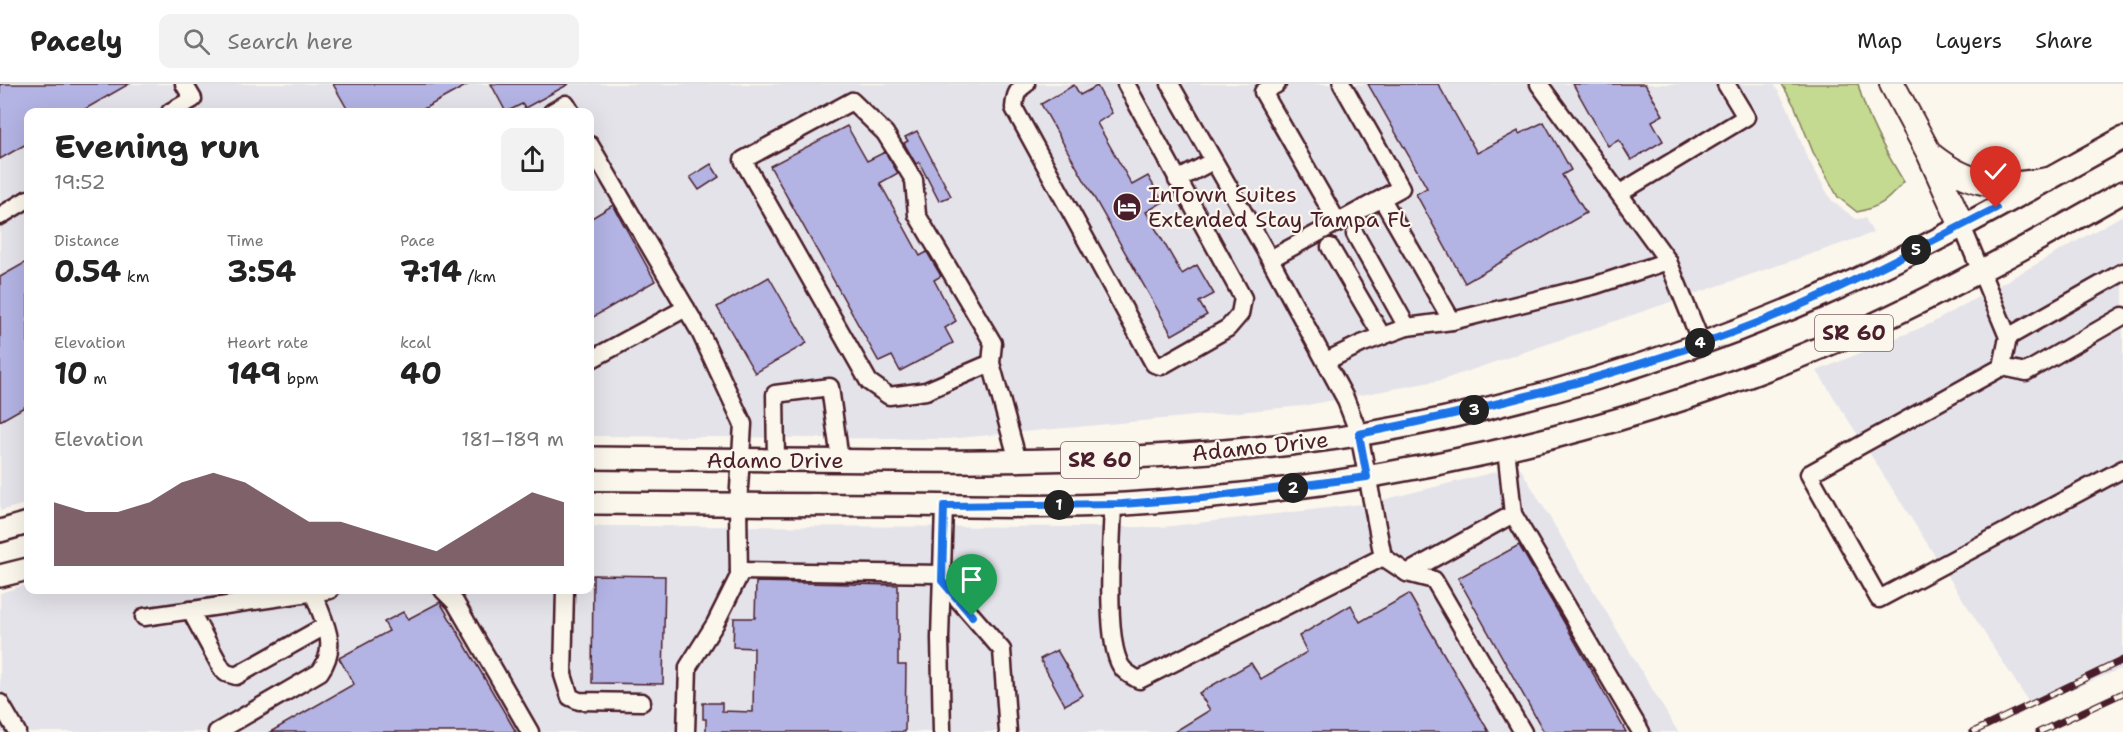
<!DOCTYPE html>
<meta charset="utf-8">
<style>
:root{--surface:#fff;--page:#f2f2f2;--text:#222;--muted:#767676;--line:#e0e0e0;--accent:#4a1f2b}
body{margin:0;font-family:"Shantell Sans",sans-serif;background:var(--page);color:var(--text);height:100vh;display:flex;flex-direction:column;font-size:22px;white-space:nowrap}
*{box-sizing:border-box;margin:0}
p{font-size:20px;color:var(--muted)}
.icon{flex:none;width:33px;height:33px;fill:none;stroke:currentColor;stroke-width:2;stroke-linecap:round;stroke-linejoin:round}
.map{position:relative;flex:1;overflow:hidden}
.details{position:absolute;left:24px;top:24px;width:570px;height:486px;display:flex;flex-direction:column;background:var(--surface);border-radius:12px;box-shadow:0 6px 24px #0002}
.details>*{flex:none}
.pin{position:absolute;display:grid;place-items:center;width:51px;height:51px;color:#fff;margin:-62px -26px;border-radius:50% 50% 50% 0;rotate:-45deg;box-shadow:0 0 6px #0007}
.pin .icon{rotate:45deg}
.km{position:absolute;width:30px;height:30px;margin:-15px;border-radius:50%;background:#222;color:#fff;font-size:16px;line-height:30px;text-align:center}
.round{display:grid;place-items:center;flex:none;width:63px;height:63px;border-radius:12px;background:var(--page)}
.overview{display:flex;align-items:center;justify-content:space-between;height:102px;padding:0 30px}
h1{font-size:33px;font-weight:700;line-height:45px}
.figures{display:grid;grid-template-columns:repeat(3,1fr);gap:9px;height:102px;padding:6px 30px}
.figures div{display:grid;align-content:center}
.figures b{font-size:30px;font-weight:700}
.figures small{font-size:16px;font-weight:400}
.figures p{font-size:16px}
.chart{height:168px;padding:12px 30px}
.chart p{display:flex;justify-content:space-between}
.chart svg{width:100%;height:108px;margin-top:6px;fill:var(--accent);opacity:.7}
header{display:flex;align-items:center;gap:36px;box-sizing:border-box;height:84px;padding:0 30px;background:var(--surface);border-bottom:2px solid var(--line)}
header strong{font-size:28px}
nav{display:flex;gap:33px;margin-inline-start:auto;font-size:21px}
.search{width:420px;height:54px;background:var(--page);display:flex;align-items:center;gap:15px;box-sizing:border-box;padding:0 21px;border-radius:12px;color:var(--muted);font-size:22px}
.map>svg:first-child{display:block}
</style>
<header>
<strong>Pacely</strong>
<div class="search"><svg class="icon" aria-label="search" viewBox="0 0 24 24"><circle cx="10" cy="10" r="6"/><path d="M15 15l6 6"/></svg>Search here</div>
<nav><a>Map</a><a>Layers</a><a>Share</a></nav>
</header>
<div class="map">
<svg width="2123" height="648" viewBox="0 0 2123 648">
<rect width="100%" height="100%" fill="#fbf7ec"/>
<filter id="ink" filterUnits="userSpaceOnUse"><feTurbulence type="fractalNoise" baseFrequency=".0167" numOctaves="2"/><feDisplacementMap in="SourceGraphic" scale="12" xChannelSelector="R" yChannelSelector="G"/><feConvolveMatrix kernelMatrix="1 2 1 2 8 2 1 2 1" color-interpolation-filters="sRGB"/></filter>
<g filter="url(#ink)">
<g fill="#e5e3ea">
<polygon points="0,0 1774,0 1789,26 1806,71 1832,117 1856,135 1865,134 1873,149 1442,296 1302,322 948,355 590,352 590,28 28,28 28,419 0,427"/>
<polygon points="2123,131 2123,584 2031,622 1817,287 1932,239"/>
<polygon points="1519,382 1678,648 0,648 0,509 28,500 28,506 590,506 590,442 1163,443 1370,419"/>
</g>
<path fill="#c3da90" stroke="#867c5e" stroke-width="1.5" d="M1782 0H1858C1867 36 1885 66 1904 98 1886 117 1883 122 1857 128L1838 113 1813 68 1795 23Z"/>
<g fill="#b3b3e4" stroke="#4a1f2b" stroke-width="1.5">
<polygon points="0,0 129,0 80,28 28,28 28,59 0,75"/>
<polygon points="333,0 469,0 418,28 349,28"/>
<polygon points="491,0 569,0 525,24 522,20 506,28"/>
<polygon points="1368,0 1438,0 1477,69 1518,47 1519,50 1544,38 1571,86 1562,91 1586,129 1465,199 1416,110 1427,104"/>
<polygon points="1573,0 1645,0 1663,31 1652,37 1663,57 1631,76 1619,56 1608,62"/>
<polygon points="1074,1 1080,11 1097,2 1112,29 1097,39 1132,101 1148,92 1163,118 1146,128 1182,190 1197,181 1214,210 1199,218 1207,231 1172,251 1041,20"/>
<polygon points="847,42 867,77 885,68 898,89 880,99 920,172 927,168 941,192 934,196 956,237 945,244 953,259 900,287 892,272 879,278 770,82"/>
<polygon points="917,47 951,112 939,117 919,78 916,80 904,59 908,57 905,53"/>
<polygon points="711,80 719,93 699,106 690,93"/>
<polygon points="613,121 655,197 590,235 590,135"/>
<polygon points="28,177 28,321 0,337 0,193"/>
<polygon points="769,193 807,259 755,289 717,223"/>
<polygon points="1519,461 1568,545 1626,648 1544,648 1458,494"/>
<polygon points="593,491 665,492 663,600 592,599"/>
<polygon points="756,498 898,501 898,581 906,581 905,648 706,648 706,635 703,635 703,619 722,619 722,627 753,628 754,564 733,563 734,534 755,534"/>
<polygon points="1409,510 1489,648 1174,648 1210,626 1199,609 1251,579 1261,595 1307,568 1299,552 1351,521 1360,538"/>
<polygon points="440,518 516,648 270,648 354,600 339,574 389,547 384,538 403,528 408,535"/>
<polygon points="1057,566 1083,611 1065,621 1040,575"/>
</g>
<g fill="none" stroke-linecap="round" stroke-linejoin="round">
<g stroke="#4a1f2b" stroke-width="21">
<g id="minor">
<path d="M1026 0C1016 6 1015 13 1014 24L1154 280 1161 282 1228 244 1240 230 1243 214 1126 0"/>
<polyline points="1277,0 1263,8 1338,139"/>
<polyline points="1539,0 1668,177"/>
<polyline points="170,28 193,15 184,0"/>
<polyline points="552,28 566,20 571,28"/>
<polyline points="590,61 700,248 743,340 738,420 739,492 715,540 688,583 686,648"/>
<polyline points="1177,96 1213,77"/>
<polyline points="1620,109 1746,33 1726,0"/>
<polyline points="1382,115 1452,237"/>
<polyline points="0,132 28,115"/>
<polyline points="1962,142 2008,253 2123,188"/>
<polyline points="1355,150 1407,243"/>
<polyline points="1330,163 1382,252"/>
<polyline points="1270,175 1401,104 1342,0"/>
<polyline points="2008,253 2002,283 1809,390 1879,515 2123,385"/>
<polyline points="590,276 686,224"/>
<polyline points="1326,277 1361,260 1407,243 1452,237 1596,201 1668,177 1701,258"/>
<polyline points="991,279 993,259 917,131 914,96 885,49 852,17 743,76 869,298 889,312 926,307 991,279 1018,377"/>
<polyline points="2002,283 2026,288 2123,232"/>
<polyline points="1506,364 1513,430 1641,648"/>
<polyline points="776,376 775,310 830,303 840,376"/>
<path d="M1113 420C1112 456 1104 555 1121 582 1125 589 1132 592 1139 596L1383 473 1359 350 1345 314 1270 175 1170 0"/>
<polyline points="1383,473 1407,489 1434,496 1523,648"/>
<polyline points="739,487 942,490"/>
<polyline points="1407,489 1513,430"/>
<polyline points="942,497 1002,566 1008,648"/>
<polyline points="443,506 455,518 530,648"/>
<polyline points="565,506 563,591 570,613 579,617 642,618"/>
<polyline points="190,526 222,585 226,589 236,592 325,542"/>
<polyline points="144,533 330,506"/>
<polyline points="0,619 17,648"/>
<path d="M217 648 320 588C340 560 323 537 313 508"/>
<polyline points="942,648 940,554 944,422"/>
</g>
</g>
<g stroke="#4a1f2b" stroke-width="26">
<g id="major">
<path d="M590 374C691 375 793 376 894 377 1049 378 1204 375 1358 351 1513 325 1674 276 1818 213 1923 167 2023 109 2123 54"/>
<path d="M590 419C696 420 803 421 909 421 981 422 1054 424 1125 420 1370 405 1614 353 1839 256 1937 213 2030 161 2123 108"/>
<polyline points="0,447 28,439"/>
<polyline points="0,492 28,485"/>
</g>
</g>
<g stroke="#4a1f2b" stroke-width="28">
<g id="highway">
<polyline points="1892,0 1930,71 1962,142"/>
<path d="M1932 72C1970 102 2000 105 2047 96"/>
</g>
</g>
<use href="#minor" stroke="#fbf7ec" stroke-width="16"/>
<use href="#major" stroke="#fbf7ec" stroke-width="21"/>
<use href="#highway" stroke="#fbf7ec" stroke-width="24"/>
<g stroke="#4a1f2b" stroke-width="7">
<g id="rail">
<polyline points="1973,648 2123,576"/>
<polyline points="2039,648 2123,609"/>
</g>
</g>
<use href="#rail" stroke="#fbf7ec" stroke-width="4.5" stroke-dasharray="14" stroke-linecap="butt"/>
</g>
</g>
<g fill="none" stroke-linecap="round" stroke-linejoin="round" filter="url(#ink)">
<g stroke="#fff" stroke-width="12">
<path id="route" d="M972 532 942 497 944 422 1122 420 1202 414 1367 393 1359 350C1491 324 1621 291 1747 243 1833 210 1914 166 1996 124"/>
</g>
<use href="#route" stroke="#1a73e8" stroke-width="8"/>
</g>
<defs>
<g id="hotel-disc" transform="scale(1.5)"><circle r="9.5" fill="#4a1f2b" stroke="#fbf7ec"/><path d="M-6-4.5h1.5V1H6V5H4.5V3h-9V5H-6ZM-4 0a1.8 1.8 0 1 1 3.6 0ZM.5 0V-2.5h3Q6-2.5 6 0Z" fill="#fff"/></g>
</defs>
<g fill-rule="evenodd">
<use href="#hotel-disc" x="1127" y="123"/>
</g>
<g text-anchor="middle" stroke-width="4.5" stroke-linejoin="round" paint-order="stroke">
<g fill="#fbf7ec" stroke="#7f6065" stroke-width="1.5">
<rect x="1815" y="231" width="78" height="36" rx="4.5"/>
<rect x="1061" y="358" width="78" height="36" rx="4.5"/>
</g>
<g font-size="21" font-weight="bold" fill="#4a1f2b">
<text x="1854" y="256">SR 60</text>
<text x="1100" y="383">SR 60</text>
</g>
<g font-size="22" fill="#4a1f2b" stroke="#fbf7ec" text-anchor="start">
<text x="1148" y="118">InTown Suites<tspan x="1148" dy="25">Extended Stay Tampa FL</tspan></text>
</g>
<g font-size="22" fill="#4a1f2b" stroke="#fbf7ec">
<text transform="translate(1260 362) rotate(-6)" y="8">Adamo Drive</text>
<text x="775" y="384">Adamo Drive</text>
</g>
</g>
</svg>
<div class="pin" style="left:972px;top:532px;background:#1e9e55"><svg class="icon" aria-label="arrive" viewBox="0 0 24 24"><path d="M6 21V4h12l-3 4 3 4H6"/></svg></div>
<div class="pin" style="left:1996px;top:124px;background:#d93025"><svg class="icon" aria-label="check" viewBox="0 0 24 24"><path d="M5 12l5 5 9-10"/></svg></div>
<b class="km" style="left:1059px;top:421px">1</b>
<b class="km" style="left:1293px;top:404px">2</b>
<b class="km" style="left:1474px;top:326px">3</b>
<b class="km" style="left:1700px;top:259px">4</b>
<b class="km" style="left:1916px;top:166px">5</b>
<section class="details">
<div class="overview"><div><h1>Evening run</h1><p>19:52</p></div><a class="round"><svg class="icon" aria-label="share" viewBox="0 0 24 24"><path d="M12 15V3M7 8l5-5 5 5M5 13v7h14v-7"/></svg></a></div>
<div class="figures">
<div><p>Distance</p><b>0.54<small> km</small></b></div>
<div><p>Time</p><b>3:54</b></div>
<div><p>Pace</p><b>7:14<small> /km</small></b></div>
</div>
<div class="figures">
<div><p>Elevation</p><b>10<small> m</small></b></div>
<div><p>Heart rate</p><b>149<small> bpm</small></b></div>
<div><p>kcal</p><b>40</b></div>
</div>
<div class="chart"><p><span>Elevation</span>181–189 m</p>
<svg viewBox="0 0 160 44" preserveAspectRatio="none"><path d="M0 44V18L10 22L20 22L30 18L40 10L50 6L60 10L70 18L80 26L90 26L100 30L110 34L120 38L130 30L140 22L150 14L160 18V44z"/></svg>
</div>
</section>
</div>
